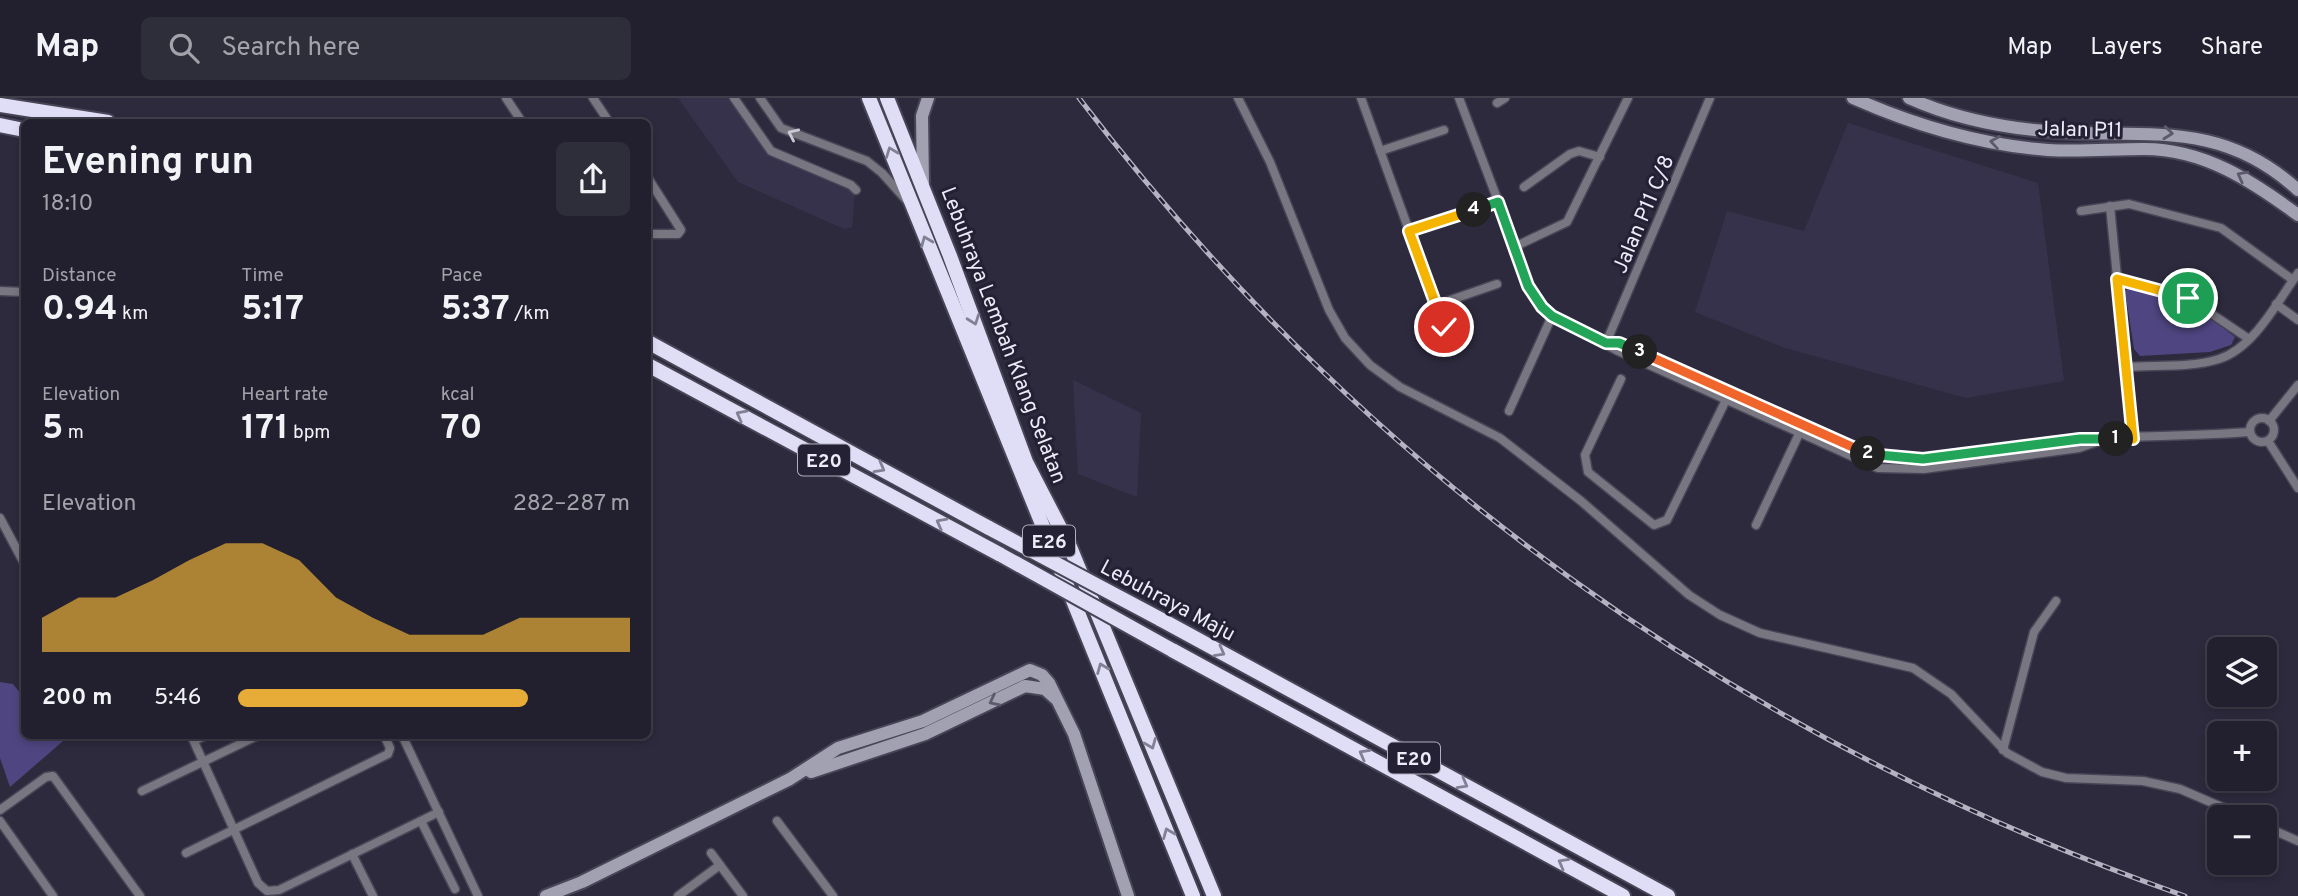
<!DOCTYPE html>
<meta charset="utf-8">
<style>
:root{--surface:#22202e;--page:#2e2d3a;--text:#f1f3f6;--muted:#a2a3aa;--line:#3f3e4a;--accent:#e7ac37}
body{margin:0;font-family:Overpass,sans-serif;background:var(--page);color:var(--text);height:100vh;display:flex;flex-direction:column;font-size:26px;white-space:nowrap}
*{box-sizing:border-box;margin:0}
p{font-size:23px;color:var(--muted)}
.icon{flex:none;width:38px;height:38px;fill:none;stroke:currentColor;stroke-width:2;stroke-linecap:round;stroke-linejoin:round}
.map{position:relative;flex:1;overflow:hidden}
.side{position:absolute;left:21px;top:21px;width:630px;height:620px;display:flex;flex-direction:column;background:var(--surface);border-radius:10px;box-shadow:0 4px 10px #0003,0 0 0 2px var(--line)}
.side>*{flex:none}
.tools{position:absolute;left:2207px;top:539px;display:grid;gap:14px}
.tools a{display:grid;place-items:center;width:70px;height:70px;border-radius:10px;background:var(--surface);box-shadow:0 4px 10px #0003,0 0 0 2px var(--line);font-size:35px}
.pin{position:absolute;display:grid;place-items:center;width:60px;height:60px;color:#fff;margin:-30px;border:4px solid #fff;border-radius:50%;box-shadow:0 2px 7px #0007}
.km{position:absolute;width:35px;height:35px;margin:-18px;border-radius:50%;background:#222;color:#fff;font-size:19px;line-height:35px;text-align:center}
.round{display:grid;place-items:center;flex:none;width:74px;height:74px;border-radius:10px;background:var(--page)}
.summary{display:flex;align-items:center;justify-content:space-between;height:119px;padding:0 21px}
h1{font-size:38px;font-weight:700;line-height:52px}
.metrics{display:grid;grid-template-columns:repeat(3,1fr);gap:10px;height:119px;padding:7px 21px}
.metrics div{display:grid;align-content:center}
.metrics b{font-size:35px;font-weight:700}
.metrics small{font-size:19px;font-weight:400}
.metrics p{font-size:19px}
.chart{height:196px;padding:14px 21px}
.chart p{display:flex;justify-content:space-between}
.chart svg{width:100%;height:126px;margin-top:7px;fill:var(--accent);opacity:.7}
ul{padding:0 21px;list-style:none;font-size:23px}
li{display:grid;grid-template-columns:112px 84px 1fr;align-items:center;height:52px}
li i{height:18px;border-radius:9px;background:var(--accent)}
header{display:flex;align-items:center;gap:42px;box-sizing:border-box;height:98px;padding:0 35px;background:var(--surface);border-bottom:2px solid var(--line)}
header strong{font-size:33px}
nav{display:flex;gap:38px;margin-inline-start:auto;font-size:24px}
.search{width:490px;height:63px;background:var(--page);display:flex;align-items:center;gap:18px;box-sizing:border-box;padding:0 24px;border-radius:10px;color:var(--muted);font-size:26px}
.map>svg:first-child{display:block}
</style>
<header>
<strong>Map</strong>
<div class="search"><svg class="icon" aria-label="search" viewBox="0 0 24 24"><circle cx="10" cy="10" r="6"/><path d="M15 15l6 6"/></svg>Search here</div>
<nav><a>Map</a><a>Layers</a><a>Share</a></nav>
</header>
<div class="map">
<svg width="2298" height="798" viewBox="0 0 2298 798">
<rect width="100%" height="100%" fill="#2d2a3d"/>
<g fill="#36324c">
<polygon points="678,0 731,0 768,54 848,88 855,95 852,129 844,131 738,84"/>
<polygon points="1848,25 2038,85 2064,283 1966,300 1785,250 1695,214 1727,113 1804,133"/>
<polygon points="1073,282 1141,315 1137,399 1078,376"/>
</g>
<g fill="#4f4580">
<polygon points="2132,188 2188,203 2235,239 2231,247 2210,254 2140,258 2134,251 2125,193"/>
<polygon points="0,584 13,586 24,600 24,637 70,637 10,689 0,660"/>
</g>
<g fill="none" stroke-linecap="round" stroke-linejoin="round">
<g stroke="#484557" stroke-width="11">
<g id="street">
<polyline points="506,0 522,24"/>
<polyline points="593,0 609,24"/>
<polyline points="734,0 771,53 851,87 856,92"/>
<polyline points="760,0 781,30 867,63 882,75 909,105"/>
<polyline points="1238,0 1270,64 1329,212 1345,240 1370,267 1400,289 1500,340 1581,403 1689,497 1720,517 1760,535 1913,570 1951,596 2007,655 2042,674 2066,680 2143,683 2180,691 2245,719"/>
<polyline points="1361,0 1444,229"/>
<polyline points="1459,0 1534,198 1552,218 1616,252 1878,370 1924,371 2079,350 2102,342"/>
<polyline points="1497,5 1505,0"/>
<polyline points="1380,53 1444,32"/>
<polyline points="648,80 681,132 678,136 648,136"/>
<polyline points="1524,89 1570,56 1579,53 1600,59"/>
<polyline points="2110,108 2133,341"/>
<polyline points="2081,113 2129,106 2221,130 2293,182"/>
<polyline points="1409,133 1498,104"/>
<polyline points="1514,149 1567,124 1628,0"/>
<polyline points="2117,182 2188,200 2249,241"/>
<polyline points="0,193 24,194"/>
<polyline points="2276,206 2298,222"/>
<polyline points="1436,207 1497,186"/>
<path d="M1606 245H1619L1864 355C1933 376 2010 343 2080 341 2137 338 2193 338 2250 334"/>
<polyline points="1606,245 1710,0"/>
<path d="M2127 269C2157 267 2190 270 2219 261 2254 250 2278 203 2298 175"/>
<polyline points="1621,281 1585,357 1588,374 1654,427 1667,422 1725,304"/>
<polyline points="1509,313 1552,218"/>
<circle cx="2262" cy="332" r="12"/>
<polyline points="2269,323 2298,287"/>
<polyline points="2268,343 2298,390"/>
<polyline points="0,420 24,465"/>
<polyline points="1756,427 1799,336"/>
<polyline points="191,637 258,785 267,793 279,792 439,714"/>
<polyline points="402,637 478,798"/>
<polyline points="194,643 206,637"/>
<polyline points="2003,652 2034,534 2056,503"/>
<polyline points="142,693 259,637"/>
<polyline points="0,712 46,679 53,678 140,798"/>
<polyline points="0,723 53,798"/>
<polyline points="421,723 455,791"/>
<polyline points="777,723 833,798"/>
<polyline points="2264,728 2298,743"/>
<polyline points="186,755 388,656 390,650 384,637"/>
<polyline points="711,755 743,798"/>
<polyline points="352,756 373,798"/>
<polyline points="678,798 720,767"/>
</g>
</g>
<g stroke="#484557" stroke-width="16">
<g id="secondary">
<path d="M1853 0C1914 27 1981 47 2048 52 2080 54 2112 51 2144 51 2204 51 2252 83 2298 117"/>
<path d="M1909 0C1960 23 2020 33 2076 35 2162 37 2228 28 2298 92"/>
<polyline points="923,86 922,18 928,0"/>
<polyline points="811,674 925,636 1025,588 1045,591 1055,600"/>
<polyline points="546,798 582,784 790,681 838,650 923,623 1030,572 1042,577 1049,585 1074,636 1128,798"/>
</g>
</g>
<g stroke="#484557" stroke-width="18">
<g id="highway">
<polyline points="869,0 1193,798"/>
<polyline points="887,0 950,158 1026,364 1070,449 1214,798"/>
<polyline points="0,7 108,24"/>
<polyline points="0,27 24,32"/>
<polyline points="648,244 989,430"/>
<polyline points="648,267 1001,457"/>
<polyline points="1160,521 1668,798"/>
<polyline points="1172,552 1623,798"/>
</g>
</g>
<use href="#street" stroke="#787781" stroke-width="8"/>
<use href="#secondary" stroke="#a2a1b1" stroke-width="12"/>
<use href="#highway" stroke="#e0def7" stroke-width="14"/>
<g stroke="#b5b3c2" stroke-width="5">
<path id="rail" d="M1079 0C1366 376 1739 642 2185 798"/>
</g>
<use href="#rail" stroke="#232133" stroke-width="2.5" stroke-dasharray="8" stroke-linecap="butt"/>
<g stroke="#484557" stroke-width="18" stroke-linecap="butt">
<g id="highway-bridge">
<polyline points="989,430 1160,521"/>
<polyline points="1001,457 1172,552"/>
</g>
</g>
<use href="#highway-bridge" stroke="#e0def7" stroke-width="14"/>
</g>
<defs><path id="oneway-chevron" d="M-2-3.5L2.5 0L-2 3.5" fill="none" stroke-width="1.6" stroke-linecap="round" stroke-linejoin="round" transform="scale(1.75)"/></defs>
<g stroke="#5c5b6c">
<use href="#oneway-chevron" transform="translate(2168 35) rotate(6)"/>
<use href="#oneway-chevron" transform="translate(1995 44) rotate(-171)"/>
<use href="#oneway-chevron" transform="translate(2242 78) rotate(-152)"/>
<use href="#oneway-chevron" transform="translate(994 603) rotate(153)"/>
</g>
<use stroke="#c9c8d4" href="#oneway-chevron" transform="translate(793 36) rotate(-155)"/>
<g stroke="#828095">
<use href="#oneway-chevron" transform="translate(891 54) rotate(-111)"/>
<use href="#oneway-chevron" transform="translate(926 143) rotate(-112)"/>
<use href="#oneway-chevron" transform="translate(974 222) rotate(70)"/>
<use href="#oneway-chevron" transform="translate(741 317) rotate(-152)"/>
<use href="#oneway-chevron" transform="translate(880 370) rotate(29)"/>
<use href="#oneway-chevron" transform="translate(941 425) rotate(-152)"/>
<use href="#oneway-chevron" transform="translate(1220 554) rotate(29)"/>
<use href="#oneway-chevron" transform="translate(1102 570) rotate(-112)"/>
<use href="#oneway-chevron" transform="translate(1151 646) rotate(68)"/>
<use href="#oneway-chevron" transform="translate(1364 656) rotate(-151)"/>
<use href="#oneway-chevron" transform="translate(1463 686) rotate(29)"/>
<use href="#oneway-chevron" transform="translate(1168 735) rotate(-112)"/>
<use href="#oneway-chevron" transform="translate(1563 765) rotate(-151)"/>
</g>
<g fill="none" stroke-linecap="round" stroke-linejoin="round">
<g stroke="#fff" stroke-width="14">
<polyline id="split-1" points="2116,341 2133,341 2117,181 2188,200"/>
</g>
<g stroke="#fff" stroke-width="14">
<polyline id="split-2" points="1868,356 1923,361 2080,341 2116,341"/>
</g>
<g stroke="#fff" stroke-width="14">
<polyline id="split-3" points="1640,254 1868,356"/>
</g>
<g stroke="#fff" stroke-width="14">
<polyline id="split-4" points="1474,112 1498,104 1528,188 1542,209 1552,218 1606,245 1619,245 1640,254"/>
</g>
<g stroke="#fff" stroke-width="14">
<polyline id="split-5" points="1444,229 1409,133 1474,112"/>
</g>
<use href="#split-1" stroke="#f5b400" stroke-width="9"/>
<use href="#split-2" stroke="#22a559" stroke-width="9"/>
<use href="#split-3" stroke="#f0652b" stroke-width="9"/>
<use href="#split-4" stroke="#22a559" stroke-width="9"/>
<use href="#split-5" stroke="#f5b400" stroke-width="9"/>
</g>
<g text-anchor="middle" stroke-width="6" stroke-linejoin="round" paint-order="stroke">
<g fill="#232133" stroke="#b0aebd" stroke-width="2">
<rect x="798" y="346.5" width="52" height="31" rx="5"/>
<rect x="1023" y="427.5" width="52" height="31" rx="5"/>
<rect x="1388" y="644.5" width="52" height="31" rx="5"/>
</g>
<g font-size="19" font-weight="bold" fill="#ecebf8">
<text x="824" y="369">E20</text>
<text x="1049" y="450">E26</text>
<text x="1414" y="667">E20</text>
</g>
<g font-size="21" fill="#ecebf8" stroke="#232133">
<text transform="translate(2080 31) rotate(1)" y="7">Jalan P11</text>
<text transform="translate(1643 116) rotate(-67)" y="7">Jalan P11 C/8</text>
<text transform="translate(1004 237) rotate(69)" y="7">Lebuhraya Lembah Klang Selatan</text>
<text transform="translate(1168 502) rotate(28)" y="7">Lebuhraya Maju</text>
</g>
</g>
</svg>
<div class="tools">
<a><svg class="icon" aria-label="layers" viewBox="0 0 24 24"><path d="M12 4l9 5-9 5-9-5zM3 14l9 5 9-5"/></svg></a>
<a>+</a>
<a>−</a>
</div>
<div class="pin" style="left:2188px;top:200px;background:#1e9e55"><svg class="icon" aria-label="arrive" viewBox="0 0 24 24"><path d="M6 21V4h12l-3 4 3 4H6"/></svg></div>
<div class="pin" style="left:1444px;top:229px;background:#d93025"><svg class="icon" aria-label="check" viewBox="0 0 24 24"><path d="M5 12l5 5 9-10"/></svg></div>
<b class="km" style="left:2116px;top:341px">1</b>
<b class="km" style="left:1868px;top:356px">2</b>
<b class="km" style="left:1640px;top:254px">3</b>
<b class="km" style="left:1474px;top:112px">4</b>
<section class="side">
<div class="summary"><div><h1>Evening run</h1><p>18:10</p></div><a class="round"><svg class="icon" aria-label="share" viewBox="0 0 24 24"><path d="M12 15V3M7 8l5-5 5 5M5 13v7h14v-7"/></svg></a></div>
<div class="metrics">
<div><p>Distance</p><b>0.94<small> km</small></b></div>
<div><p>Time</p><b>5:17</b></div>
<div><p>Pace</p><b>5:37<small> /km</small></b></div>
</div>
<div class="metrics">
<div><p>Elevation</p><b>5<small> m</small></b></div>
<div><p>Heart rate</p><b>171<small> bpm</small></b></div>
<div><p>kcal</p><b>70</b></div>
</div>
<div class="chart"><p><span>Elevation</span>282–287 m</p>
<svg viewBox="0 0 160 44" preserveAspectRatio="none"><path d="M0 44V32L10 25L20 25L30 19L40 12L50 6L60 6L70 12L80 25L90 32L100 38L110 38L120 38L130 32L140 32L150 32L160 32V44z"/></svg>
</div>
<ul>
<li><b>200 m</b>5:46<i style="width:74%"></i></li>
</ul>
</section>
</div>
